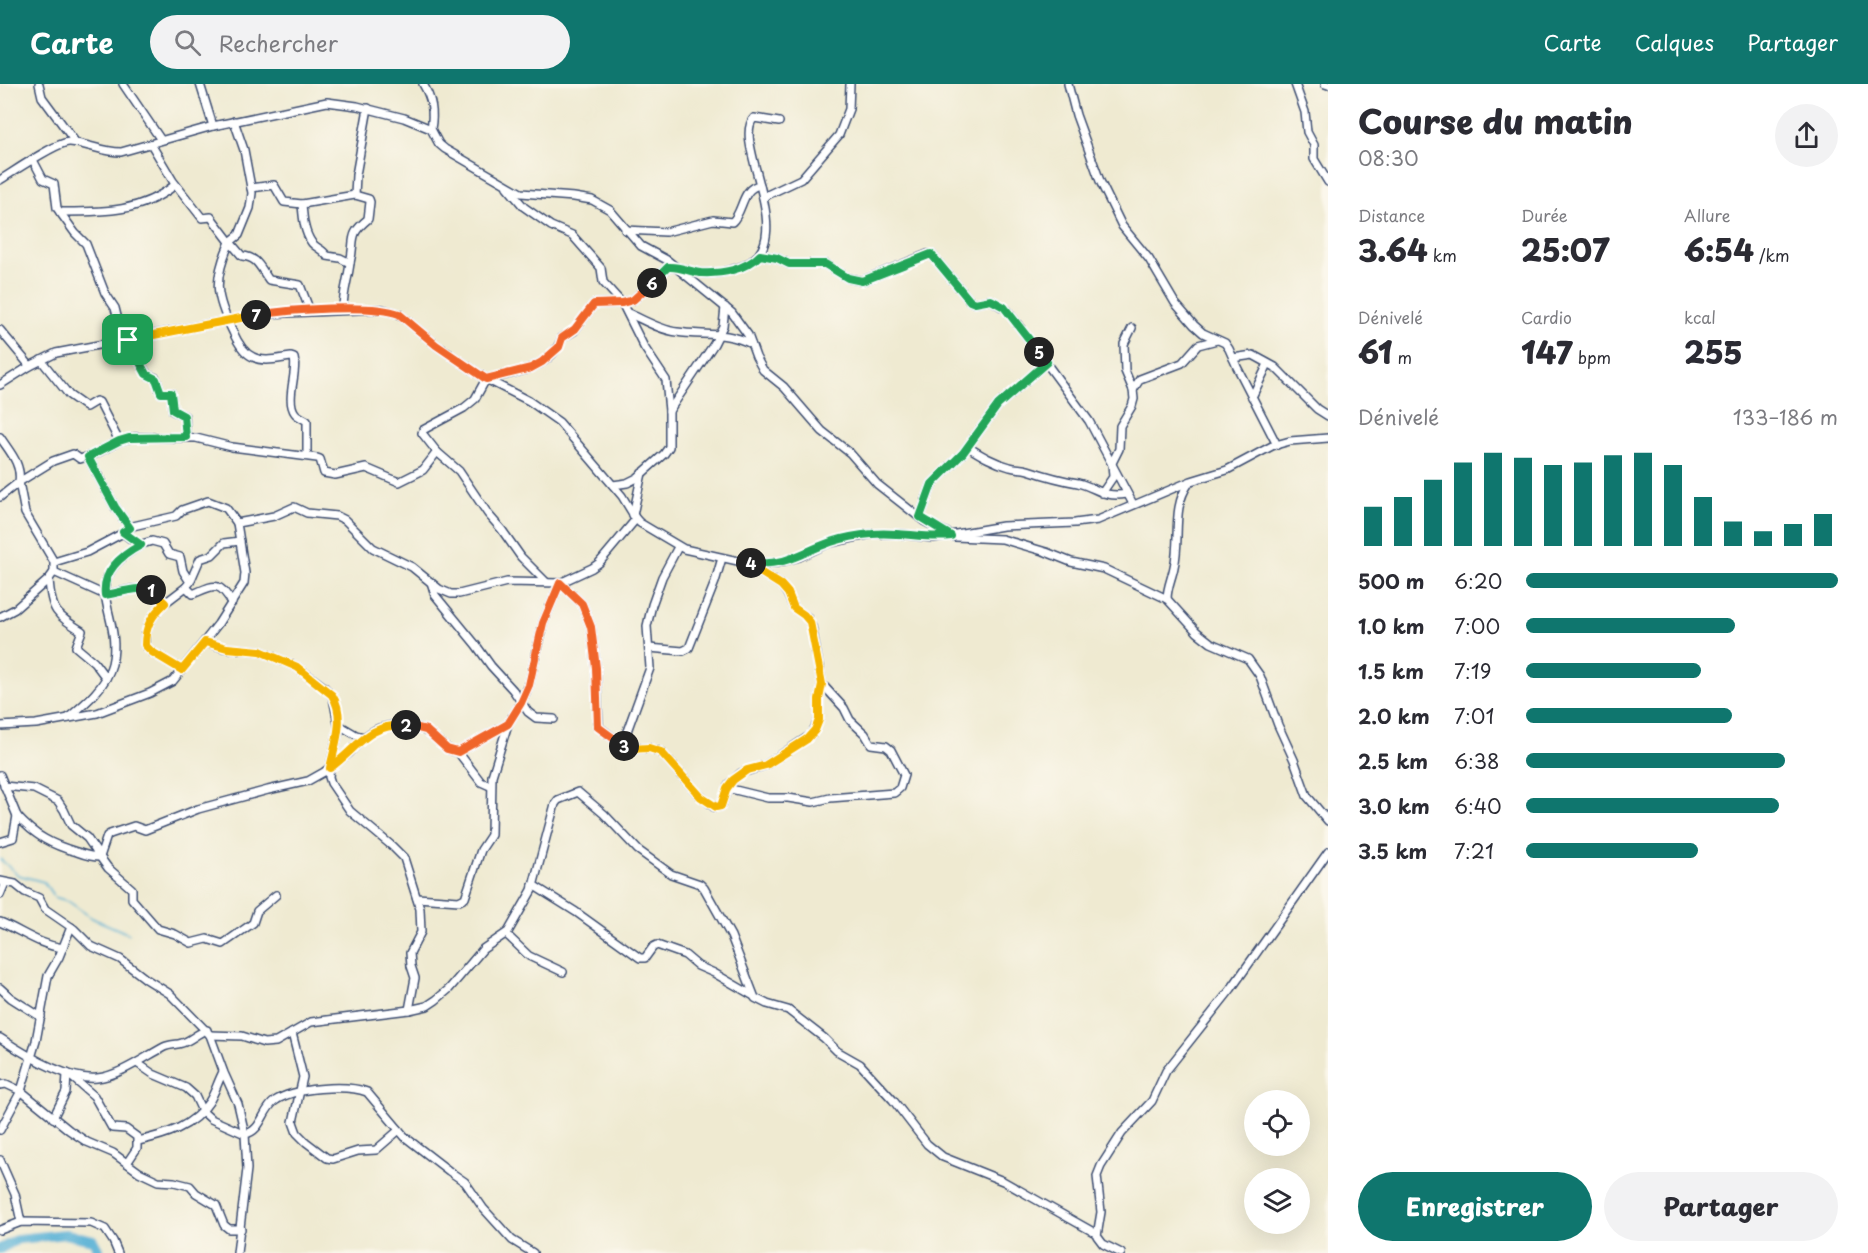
<!DOCTYPE html>
<html lang="fr">
<meta charset="utf-8">
<style>
:root{--surface:#fff;--page:#f2f2f3;--text:#2b2b33;--muted:#7c7c81;--accent:#0f766e}
body{margin:0;font-family:"Playpen Sans",sans-serif;background:var(--page);color:var(--text);height:100vh;display:flex;flex-direction:column;font-size:22px;white-space:nowrap}
*{box-sizing:border-box;margin:0}
p{font-size:20px;color:var(--muted)}
.icon{flex:none;width:33px;height:33px;fill:none;stroke:currentColor;stroke-width:2;stroke-linecap:round;stroke-linejoin:round}
.map{position:relative;flex:1;overflow:hidden}
.details{display:flex;flex-direction:column;background:var(--surface);width:540px}
.details>*{flex:none}
.tools{position:absolute;left:1244px;top:1006px;display:grid;gap:12px}
.tools a{display:grid;place-items:center;width:66px;height:66px;border-radius:50%;background:var(--surface);box-shadow:0 6px 24px #0002;font-size:30px}
.pin{position:absolute;display:grid;place-items:center;width:51px;height:51px;color:#fff;margin:-26px;border-radius:12px;box-shadow:0 3px 9px #0006}
.km{position:absolute;width:30px;height:30px;margin:-15px;border-radius:50%;background:#222;color:#fff;font-size:16px;line-height:30px;text-align:center}
.round{display:grid;place-items:center;flex:none;width:63px;height:63px;border-radius:32px;background:var(--page)}
.head{display:flex;align-items:center;justify-content:space-between;height:102px;padding:0 30px}
h1{font-size:33px;font-weight:800;line-height:45px}
.figures{display:grid;grid-template-columns:repeat(3,1fr);gap:9px;height:102px;padding:6px 30px}
.figures div{display:grid;align-content:center}
.figures b{font-size:30px;font-weight:800}
.figures small{font-size:16px;font-weight:400}
.figures p{font-size:16px}
.chart{height:168px;padding:12px 30px}
.chart p{display:flex;justify-content:space-between}
.chart svg{width:100%;height:108px;margin-top:6px;stroke:var(--accent);stroke-width:6}
.action{display:flex;gap:12px;margin-top:auto;padding:12px 30px}
.action a{flex:1;height:69px;border-radius:36px;background:var(--accent);color:#fff;font-size:24px;font-weight:800;line-height:69px;text-align:center}
.action a+a{background:var(--page);color:var(--text)}
ul{padding:0 30px;list-style:none;font-size:20px}
li{display:grid;grid-template-columns:96px 72px 1fr;align-items:center;height:45px}
li i{height:15px;border-radius:8px;background:var(--accent)}
header{display:flex;align-items:center;gap:36px;box-sizing:border-box;height:84px;padding:0 30px;background:var(--accent);color:#fff}
header strong{font-size:28px}
nav{display:flex;gap:33px;margin-inline-start:auto;font-size:21px}
.search{width:420px;height:54px;background:var(--page);display:flex;align-items:center;gap:15px;box-sizing:border-box;padding:0 21px;border-radius:33px;color:var(--muted);font-size:22px}
main{display:flex;flex:1;min-height:0}
.map>svg:first-child{display:block}
</style>
<header>
<strong>Carte</strong>
<div class="search"><svg class="icon" aria-label="search" viewBox="0 0 24 24"><circle cx="10" cy="10" r="6"/><path d="M15 15l6 6"/></svg>Rechercher</div>
<nav><a>Carte</a><a>Calques</a><a>Partager</a></nav>
</header>
<main>
<div class="map">
<svg width="1328" height="1169" viewBox="0 0 1328 1169">
<rect width="100%" height="100%" fill="#fbf7ec"/>
<filter id="ink" filterUnits="userSpaceOnUse"><feTurbulence type="fractalNoise" baseFrequency=".0167" numOctaves="2"/><feDisplacementMap in="SourceGraphic" scale="12" xChannelSelector="R" yChannelSelector="G"/><feConvolveMatrix kernelMatrix="1 2 1 2 8 2 1 2 1" color-interpolation-filters="sRGB"/></filter>
<filter id="wash" filterUnits="userSpaceOnUse"><feTurbulence type="fractalNoise" baseFrequency=".008" numOctaves="4" result="noise"/><feDisplacementMap in="SourceGraphic" scale="24" xChannelSelector="R" yChannelSelector="G"/><feGaussianBlur stdDeviation="1.35" result="paint"/><feColorMatrix in="noise" values="0 0 0 0 0 0 0 0 0 0 0 0 0 0 0 0 0 1.4 0 .05"/><feComposite in="paint" operator="in"/></filter>
<g filter="url(#wash)">
<rect width="100%" height="100%" fill="#efead1"/>
<g fill="none" stroke-linecap="round" stroke-linejoin="round">
<polyline stroke="#57b0d5" stroke-width="1.5" points="0,775 18,791 44,798 54,813 68,817 92,834 129,850"/>
<polyline stroke="#57b0d5" stroke-width="10" points="0,1165 18,1155 66,1150 93,1156 100,1169"/>
</g>
</g>
<g filter="url(#ink)">
<g fill="none" stroke-linecap="round" stroke-linejoin="round">
<g stroke="#3b4b6f" stroke-width="10">
<g id="street">
<polyline points="39,0 42,13 76,59"/>
<polyline points="123,0 161,56"/>
<polyline points="200,0 213,42"/>
<path d="M423 0C432 15 434 28 431 45"/>
<polyline points="1068,0 1076,31 1100,97 1122,142 1149,175 1175,219 1194,241 1203,249 1225,259 1229,265 1237,283 1277,361"/>
<polyline points="1295,0 1305,28 1307,48 1314,61 1314,75 1328,98"/>
<polyline points="1325,0 1328,1"/>
<path d="M234 37 244 66 252 109 250 124 239 151 230 158 242 172C258 173 260 184 269 196L300 201 310 227"/>
<path d="M151 60 173 97 202 134 211 133 230 158C213 196 215 212 233 248 237 257 244 269 253 273 264 279 280 274 291 273L294 274C298 288 285 316 295 329 297 332 304 335 307 337V371"/>
<polyline points="33,76 43,95 54,100 57,124 75,149 86,160 105,209 115,224 118,236 145,287 148,291 156,294 161,309 171,309 173,327 185,332 186,353"/>
<path d="M0 96C13 88 58 57 70 58 88 60 103 68 121 68L213 42 327 18 357 22 404 34 431 45 439 60 445 65 521 109 574 113 592 116 610 126 641 162 667 176 732 229 748 251 756 273 763 286 784 303 822 347 850 369 877 400 924 437 955 453 1002 455 1046 468 1071 478 1104 485 1167 515 1197 548 1211 559 1248 575 1260 592 1278 641 1294 676 1307 712 1328 737"/>
<polyline points="507,103 524,123 551,142 572,151 601,184 603,198 622,219 644,263 666,296 669,327 669,363 664,370 637,394 627,399 613,401"/>
<polyline points="251,104 274,101 284,118 302,120"/>
<polyline points="763,113 801,95 839,51 849,25 850,0"/>
<path d="M60 128C103 128 140 129 175 101"/>
<path d="M625 146 666 148 713 136 732 138C744 127 741 104 760 101"/>
<polyline points="760,171 777,174 789,180 825,180 848,194 862,197 928,170 932,171 970,217 975,219 991,216 1007,226 1089,337 1133,420"/>
<path d="M350 179C356 155 347 152 368 135L370 118 369 115 355 111"/>
<path d="M343 225C343 208 348 196 350 179L340 174 327 172C322 164 317 165 312 159 304 148 303 133 302 120L355 111 356 91 368 24"/>
<path d="M628 229C644 236 660 246 677 248 702 252 728 247 751 260"/>
<polyline points="0,246 30,282"/>
<polyline points="1233,274 1253,271 1275,283 1317,325 1328,332"/>
<polyline points="41,276 69,311 86,323 96,317 99,318 119,357 135,353 196,354 232,363 317,374 320,375 324,389 335,391 366,384 399,398 423,386 437,368"/>
<polyline points="0,301 30,282 56,269 263,230 382,225 399,230 436,261 486,295 529,317 559,338 622,412 636,435 640,439 684,465 747,479 777,479 799,473 829,459 872,450 900,450 933,454 1003,442 1075,439 1098,436 1191,397 1227,386 1272,362 1290,357 1328,354"/>
<polyline points="1133,306 1140,295 1182,279 1198,261 1217,256"/>
<polyline points="1252,313 1268,280"/>
<polyline points="669,327 714,260 723,242 725,223"/>
<path d="M0 353C9 367 22 380 19 398L0 413"/>
<path d="M968 363C981 371 994 379 1010 383 1016 385 1022 384 1028 386 1046 392 1059 396 1078 399 1098 404 1102 414 1127 410"/>
<polyline points="88,373 115,423 130,444"/>
<polyline points="1102,409 1113,393 1112,379 1119,365 1120,342 1132,322 1134,315 1133,306 1125,287 1124,260 1132,244"/>
<polyline points="633,431 642,389"/>
<polyline points="920,433 932,400 963,369 998,321 1047,278"/>
<polyline points="123,449 133,442 176,432 182,426 208,417 226,424 237,439"/>
<polyline points="54,478 87,468 123,449 139,461 152,457 163,460 169,470 180,473 183,487 190,498 186,503"/>
<path d="M54 488 105 511 133 505H148L165 519 186 503 193 510C214 501 219 496 232 519"/>
<polyline points="190,498 200,475 212,471 224,459 240,457"/>
<polyline points="431,498 435,511 476,561 491,582 513,606 528,628 536,634 554,635"/>
<path d="M546 498 521 473 502 446 488 430 459 387 437 368 422 349 423 346 464 324 475 315 486 295C514 289 551 285 562 254L574 247 594 220 622 219 633 216 668 183C679 182 689 188 700 189 712 190 726 188 737 184 806 165 730 58 754 34L779 38"/>
<path d="M1167 515C1167 503 1172 494 1174 483 1181 454 1171 424 1189 399"/>
<path d="M165 519C152 531 145 543 145 561L152 568 182 586"/>
<polyline points="0,533 15,525 49,495"/>
<polyline points="205,558 224,564 260,567 297,583 324,603 333,613 339,645 330,683 329,693 331,699 350,727 392,762 404,774 420,825 421,848 410,869 411,882 415,894 409,926"/>
<polyline points="649,564 683,567 689,564 715,498 722,474"/>
<path d="M106 594 94 578 76 563 82 547C56 531 51 527 49 495L54 488V478L25 429 19 398 53 377 73 370 80 375 93 371 119 357"/>
<path d="M68 634C85 620 106 603 112 580 124 527 74 499 141 461"/>
<path d="M339 641 356 651 364 653C369 650 374 646 380 644 398 638 420 640 434 653 442 660 447 667 458 668L508 640 521 619 529 601 543 539 560 499 582 520 591 543 596 584 599 643 625 663 630 665 649 664 661 668 697 709 714 723 721 722 729 700 741 689 766 681 811 651 819 636V615L822 600"/>
<polyline points="0,642 36,640 97,629 150,609 173,597 218,540 244,499 245,489 237,439 274,432 294,423 307,429 337,432 345,436 373,464 412,483 439,505 451,510 459,510 507,498 560,499 592,484 599,479 636,435"/>
<polyline points="622,661 650,584 647,542 652,521 662,493 678,463"/>
<polyline points="458,668 481,698 490,702"/>
<path d="M0 691 17 732C35 752 52 761 77 768 85 771 92 773 100 773L108 784 132 805V815L158 845 175 850 191 859 207 855 223 860 253 839 257 827 276 811"/>
<polyline points="4,702 34,705 58,717 64,726 71,741 87,754 100,773"/>
<polyline points="727,704 768,714 788,714 813,718 830,714 894,709 900,704 904,691 891,666 886,662 871,660 865,650 850,636 844,624 822,600 812,543 807,533 794,524 787,509 781,501 749,481"/>
<polyline points="0,758 13,754 17,732"/>
<polyline points="100,773 107,752 110,750 134,742 145,746 198,725 268,706 308,697 324,688 349,669 364,653"/>
<polyline points="0,797 15,800 25,808 39,814 45,825 74,845 91,862 120,875 146,895 170,910 210,951 224,989 238,1020 245,1050 247,1085 237,1169"/>
<polyline points="533,801 576,828 640,874 645,874 653,863 657,861 685,871 698,882 714,889 752,911"/>
<polyline points="0,811 5,799"/>
<polyline points="417,814 459,817 465,814 481,766 491,751 492,692 508,640"/>
<path d="M0 838C22 847 39 861 63 864"/>
<polyline points="506,850 529,872 563,888"/>
<polyline points="0,904 11,914 41,933"/>
<polyline points="292,949 303,993 293,1038 297,1049 306,1058 327,1074 333,1075 358,1067 376,1066 399,1046"/>
<polyline points="210,951 242,952 264,959 276,958 311,938 409,926 427,922 436,916 449,905 483,865 508,848 532,806 555,720 558,716 578,708 604,730 638,766 671,790 700,800 704,804 731,852 755,914 767,920 788,926 824,954 837,967 860,980 893,1016 927,1060 943,1073 1003,1097 1097,1150"/>
<path d="M0 954C24 970 68 997 97 994 119 992 145 973 164 963 170 960 176 961 182 959 190 957 197 949 207 946"/>
<path d="M137 979 153 990 186 1004 195 1012 202 1027 211 1035 245 1050C262 1047 262 1026 275 1017 293 1004 346 1000 367 1008L405 1053 449 1087 465 1098 483 1124 512 1156 533 1169"/>
<polyline points="0,1001 6,1000 21,1007 69,1046 87,1058 113,1069 139,1088 158,1097 174,1098 190,1102 196,1109 216,1121 224,1141 229,1145 241,1145"/>
<polyline points="53,1034 66,1008 67,989 94,1012 112,1044 126,1045 137,1053 137,1064 127,1079"/>
<polyline points="0,1046 21,1007 36,957 48,892 59,873 71,843"/>
<path d="M138 1057C165 1051 193 1043 209 1018 215 1009 218 997 223 988"/>
<polyline points="0,1076 15,1110 21,1138"/>
<polyline points="0,1146 21,1138 91,1139 105,1145 113,1157 118,1169"/>
<polyline points="1121,1169 1103,1160 1097,1152 1101,1128 1097,1092 1101,1082 1122,1049 1152,1017 1166,987 1231,905 1328,768"/>
</g>
</g>
<use href="#street" stroke="#fff" stroke-width="7"/>
</g>
</g>
<g fill="none" stroke-linecap="round" stroke-linejoin="round" filter="url(#ink)">
<g stroke="#fff" stroke-width="12">
<path id="split-1" d="M128 256 146 290 156 295 161 309H171L173 326 184 332 186 353 129 354 119 357 88 373 115 423 130 444 123 448 141 461C122 471 102 487 105 511 119 509 137 502 151 506"/>
</g>
<g stroke="#fff" stroke-width="12">
<path id="split-2" d="M151 506 165 519C152 531 145 542 145 561L152 568 182 586 205 558 227 564 260 567 297 583 332 611C346 633 335 660 330 684 359 663 367 640 406 641"/>
</g>
<g stroke="#fff" stroke-width="12">
<polyline id="split-3" points="406,641 426,646 447,665 458,668 508,640 521,619 529,601 543,539 560,499 582,520 591,543 596,584 598,643 624,662"/>
</g>
<g stroke="#fff" stroke-width="12">
<polyline id="split-4" points="624,662 630,665 649,664 661,668 701,713 716,723 721,722 727,704 733,696 747,686 766,681 807,655 815,646 819,636 819,615 822,600 810,538 804,531 794,524 788,509 781,501 744,478 751,479"/>
</g>
<g stroke="#fff" stroke-width="12">
<path id="split-5" d="M751 479C791 481 797 470 831 458 843 454 859 451 872 450 899 447 923 455 951 452L920 433 932 400 963 369 998 321 1047 278 1039 268"/>
</g>
<g stroke="#fff" stroke-width="12">
<path id="split-6" d="M652 199 668 183C680 182 690 188 701 189 721 190 746 186 760 171L777 174 789 180H825L848 194 862 197 931 170 970 217 975 219 991 216 1004 223 1039 268"/>
</g>
<g stroke="#fff" stroke-width="12">
<path id="split-7" d="M256 231C288 226 372 219 399 230L436 261 486 295 531 284 542 278 559 263 562 254 575 245 594 220 622 219 633 216 652 199"/>
</g>
<g stroke="#fff" stroke-width="12">
<polyline id="split-8" points="128,256 256,231"/>
</g>
<use href="#split-1" stroke="#22a559" stroke-width="8"/>
<use href="#split-2" stroke="#f5b400" stroke-width="8"/>
<use href="#split-3" stroke="#f0652b" stroke-width="8"/>
<use href="#split-4" stroke="#f5b400" stroke-width="8"/>
<use href="#split-5" stroke="#22a559" stroke-width="8"/>
<use href="#split-6" stroke="#22a559" stroke-width="8"/>
<use href="#split-7" stroke="#f0652b" stroke-width="8"/>
<use href="#split-8" stroke="#f5b400" stroke-width="8"/>
</g>
</svg>
<div class="tools">
<a><svg class="icon" aria-label="locate" viewBox="0 0 24 24"><circle cx="12" cy="12" r="6"/><path d="M12 2v4M12 18v4M2 12h4M18 12h4"/></svg></a>
<a><svg class="icon" aria-label="layers" viewBox="0 0 24 24"><path d="M12 4l9 5-9 5-9-5zM3 14l9 5 9-5"/></svg></a>
</div>
<div class="pin" style="left:128px;top:256px;background:#1e9e55"><svg class="icon" aria-label="arrive" viewBox="0 0 24 24"><path d="M6 21V4h12l-3 4 3 4H6"/></svg></div>
<b class="km" style="left:151px;top:506px">1</b>
<b class="km" style="left:406px;top:641px">2</b>
<b class="km" style="left:624px;top:662px">3</b>
<b class="km" style="left:751px;top:479px">4</b>
<b class="km" style="left:1039px;top:268px">5</b>
<b class="km" style="left:652px;top:199px">6</b>
<b class="km" style="left:256px;top:231px">7</b>
</div>
<section class="details">
<div class="head"><div><h1>Course du matin</h1><p>08:30</p></div><a class="round"><svg class="icon" aria-label="share" viewBox="0 0 24 24"><path d="M12 15V3M7 8l5-5 5 5M5 13v7h14v-7"/></svg></a></div>
<div class="figures">
<div><p>Distance</p><b>3.64<small> km</small></b></div>
<div><p>Durée</p><b>25:07</b></div>
<div><p>Allure</p><b>6:54<small> /km</small></b></div>
</div>
<div class="figures">
<div><p>Dénivelé</p><b>61<small> m</small></b></div>
<div><p>Cardio</p><b>147<small> bpm</small></b></div>
<div><p>kcal</p><b>255</b></div>
</div>
<div class="chart"><p><span>Dénivelé</span>133–186 m</p>
<svg viewBox="0 0 160 44" preserveAspectRatio="none"><path d="M5 44V28M15 44V24M25 44V17M35 44V10M45 44V6M55 44V8M65 44V11M75 44V10M85 44V7M95 44V6M105 44V11M115 44V24M125 44V34M135 44V38M145 44V35M155 44V31"/></svg>
</div>
<ul>
<li><b>500 m</b>6:20<i style="width:100%"></i></li>
<li><b>1.0 km</b>7:00<i style="width:67%"></i></li>
<li><b>1.5 km</b>7:19<i style="width:56%"></i></li>
<li><b>2.0 km</b>7:01<i style="width:66%"></i></li>
<li><b>2.5 km</b>6:38<i style="width:83%"></i></li>
<li><b>3.0 km</b>6:40<i style="width:81%"></i></li>
<li><b>3.5 km</b>7:21<i style="width:55%"></i></li>
</ul>
<div class="action"><a>Enregistrer</a><a>Partager</a></div>
</section>
</main>
